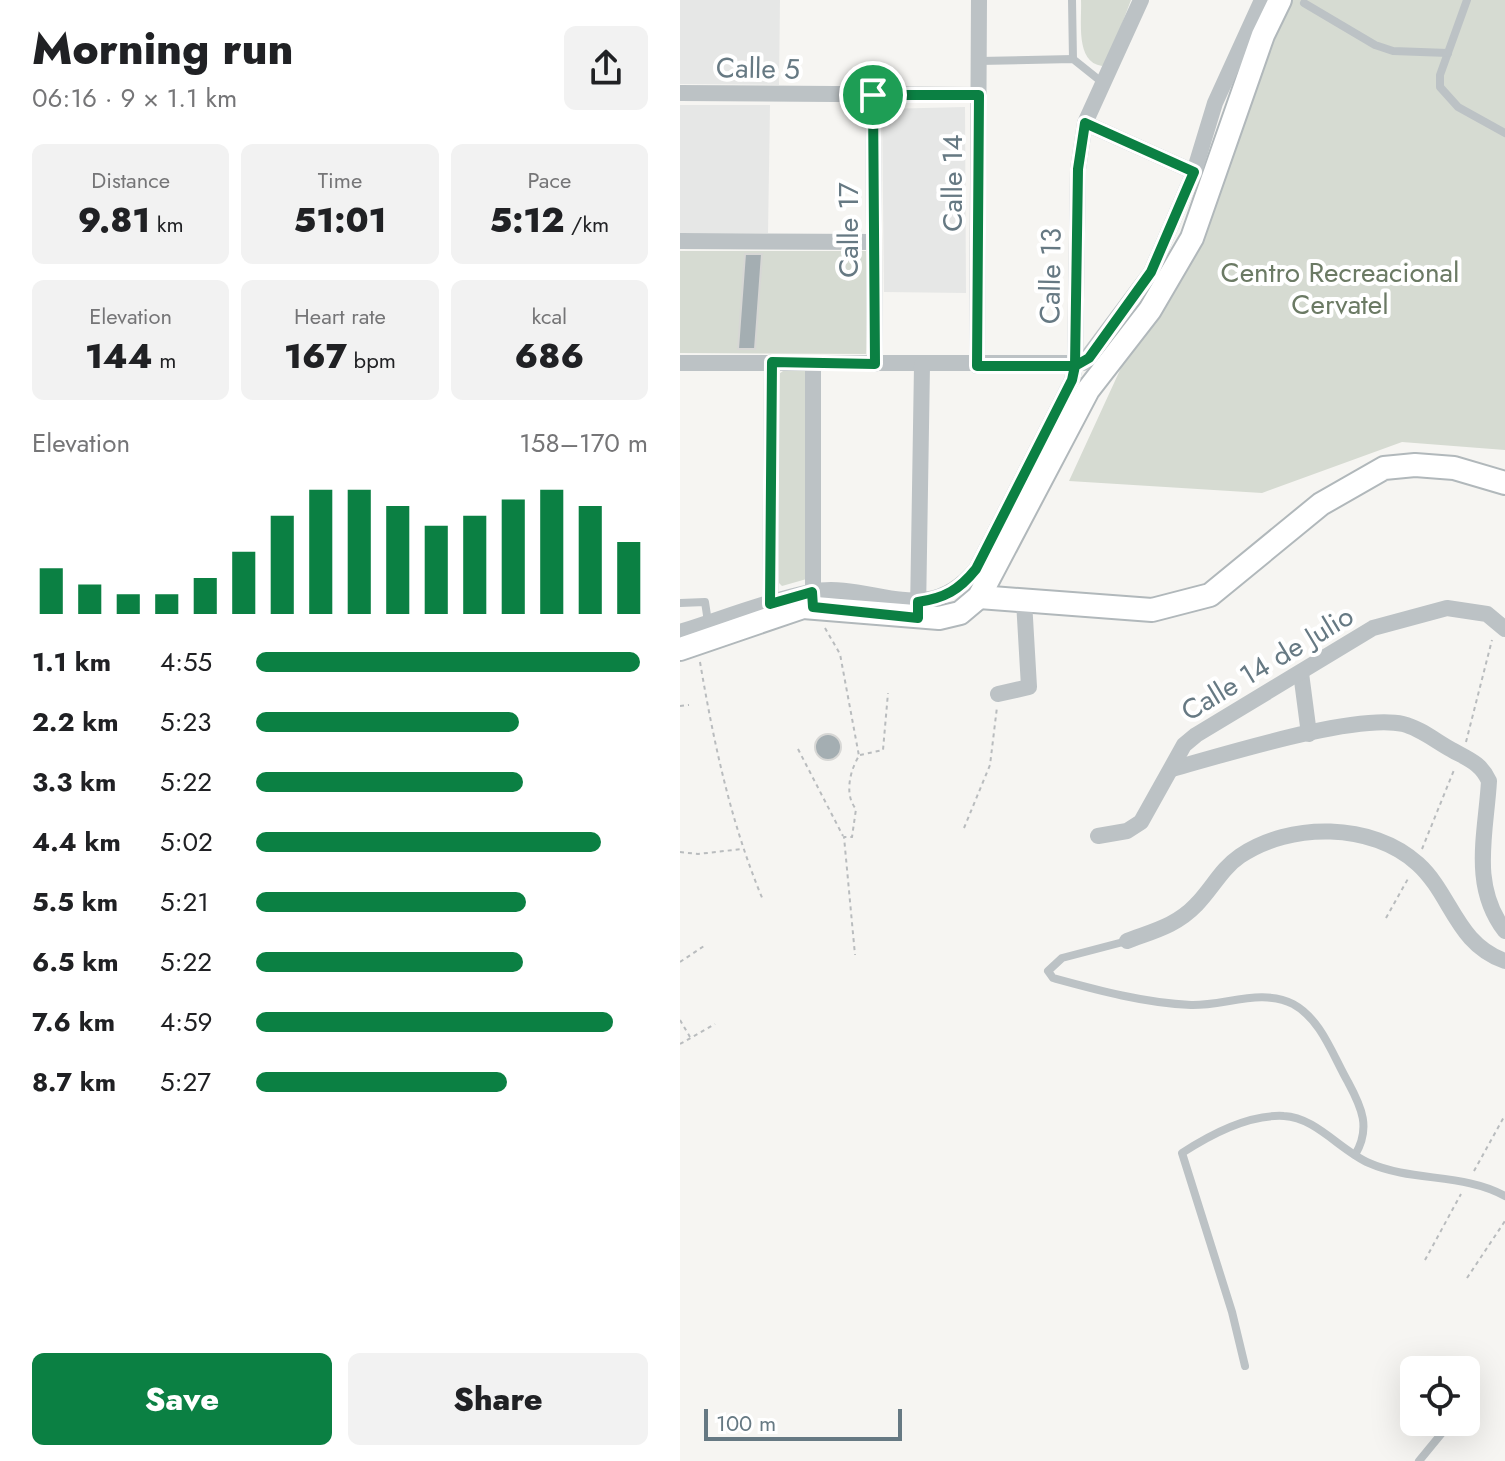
<!DOCTYPE html>
<meta charset="utf-8">
<style>
:root{--surface:#fff;--page:#f2f2f2;--text:#202124;--muted:#757577;--accent:#0b8043}
body{margin:0;font-family:Jost,sans-serif;background:var(--page);color:var(--text);height:100vh;display:flex;flex-direction:column;font-size:30px;white-space:nowrap}
*{box-sizing:border-box;margin:0}
p{font-size:26px;color:var(--muted)}
.icon{flex:none;width:44px;height:44px;fill:none;stroke:currentColor;stroke-width:2;stroke-linecap:round;stroke-linejoin:round}
.map{position:relative;flex:1;overflow:hidden}
.panel{display:flex;flex-direction:column;background:var(--surface);width:680px}
.panel>*{flex:none}
.tools{position:absolute;left:720px;top:1356px;display:grid;gap:16px}
.tools a{display:grid;place-items:center;width:80px;height:80px;border-radius:12px;background:var(--surface);box-shadow:0 8px 32px #0002;font-size:40px}
.scale{position:absolute;left:24px;bottom:20px;width:198px;box-sizing:border-box;padding-left:8px;border:4px solid #667983;border-top:0;font-size:22px;line-height:28px;white-space:nowrap;color:#667983;-webkit-text-stroke:6px #fff;paint-order:stroke}
.pin{position:absolute;display:grid;place-items:center;width:68px;height:68px;color:#fff;margin:-34px;border:4px solid #fff;border-radius:50%;box-shadow:0 2px 8px #0007}
.round{display:grid;place-items:center;flex:none;width:84px;height:84px;border-radius:12px;background:var(--page)}
.overview{display:flex;align-items:center;justify-content:space-between;height:136px;padding:0 32px}
h1{font-size:44px;font-weight:800;line-height:60px}
.figures{display:grid;grid-template-columns:repeat(3,1fr);gap:12px;height:136px;padding:8px 32px}
.figures div{display:grid;align-content:center;border-radius:12px;background:var(--page);text-align:center}
.figures b{font-size:34px;font-weight:800}
.figures small{font-size:22px;font-weight:400}
.figures p{font-size:22px}
.chart{height:224px;padding:16px 32px}
.chart p{display:flex;justify-content:space-between}
.chart svg{width:100%;height:144px;margin-top:8px;stroke:var(--accent);stroke-width:6}
.cta{display:flex;gap:16px;margin-top:auto;padding:16px 32px}
.cta a{flex:1;height:92px;border-radius:12px;background:var(--accent);color:#fff;font-size:32px;font-weight:800;line-height:92px;text-align:center}
.cta a+a{background:var(--page);color:var(--text)}
ul{padding:0 32px;list-style:none;font-size:26px}
li{display:grid;grid-template-columns:128px 96px 1fr;align-items:center;height:60px}
li i{height:20px;border-radius:10px;background:var(--accent)}
main{display:flex;flex:1;min-height:0}
.map>svg:first-child{display:block}
</style>
<main>
<section class="panel">
<div class="overview"><div><h1>Morning run</h1><p>06:16 · 9 × 1.1 km</p></div><a class="round"><svg class="icon" aria-label="share" viewBox="0 0 24 24"><path d="M12 15V3M7 8l5-5 5 5M5 13v7h14v-7"/></svg></a></div>
<div class="figures">
<div><p>Distance</p><b>9.81<small> km</small></b></div>
<div><p>Time</p><b>51:01</b></div>
<div><p>Pace</p><b>5:12<small> /km</small></b></div>
</div>
<div class="figures">
<div><p>Elevation</p><b>144<small> m</small></b></div>
<div><p>Heart rate</p><b>167<small> bpm</small></b></div>
<div><p>kcal</p><b>686</b></div>
</div>
<div class="chart"><p><span>Elevation</span>158–170 m</p>
<svg viewBox="0 0 160 44" preserveAspectRatio="none"><path d="M5 44V30M15 44V35M25 44V38M35 44V38M45 44V33M55 44V25M65 44V14M75 44V6M85 44V6M95 44V11M105 44V17M115 44V14M125 44V9M135 44V6M145 44V11M155 44V22"/></svg>
</div>
<ul>
<li><b>1.1 km</b>4:55<i style="width:98%"></i></li>
<li><b>2.2 km</b>5:23<i style="width:67%"></i></li>
<li><b>3.3 km</b>5:22<i style="width:68%"></i></li>
<li><b>4.4 km</b>5:02<i style="width:88%"></i></li>
<li><b>5.5 km</b>5:21<i style="width:69%"></i></li>
<li><b>6.5 km</b>5:22<i style="width:68%"></i></li>
<li><b>7.6 km</b>4:59<i style="width:91%"></i></li>
<li><b>8.7 km</b>5:27<i style="width:64%"></i></li>
</ul>
<div class="cta"><a>Save</a><a>Share</a></div>
</section>
<div class="map">
<svg width="825" height="1461" viewBox="0 0 825 1461">
<rect width="100%" height="100%" fill="#f6f5f2"/>
<g fill="#e6e7e6">
<polygon points="0,0 100,0 99,85 0,84"/>
<polygon points="0,105 90,105 88,233 0,233"/>
<polygon points="285,107 286,293 204,292 202,109"/>
</g>
<g fill="#d6dbd2">
<path d="M401 0H451L427 63 422 66C395 62 402 21 401 0Z"/>
<polygon points="610,0 825,0 825,450 722,442 582,493 389,481"/>
<polygon points="0,251 187,251 186,354 0,353"/>
<polygon points="103,371 130,371 130,578 102,586 99,583 99,374"/>
</g>
<g fill="#a4aeb2" stroke="#d7d7d5" stroke-width="2">
<polygon points="65,254 82,254 75,349 58,349"/>
<circle cx="148" cy="747" r="13"/>
</g>
<g fill="none" stroke-linecap="round" stroke-linejoin="round">
<g stroke="#b1b8bb" stroke-width="26">
<g id="secondary">
<polyline points="299,597 472,610 530,595 641,504 704,468 735,465 774,468 825,483"/>
<polyline points="0,649 123,607 259,618 280,613 299,597 408,390 470,310 512,238 583,35 600,0"/>
</g>
</g>
<g stroke="#b9bcbe" stroke-width="2" stroke-dasharray="4 4" stroke-linecap="butt">
<path d="M145 628 160 654 179 756C170 770 164 795 176 809L172 837H164L175 955"/>
<path d="M20 662C34 744 51 824 83 900"/>
<polyline points="0,706 9,705"/>
<polyline points="786,742 812,640"/>
<polyline points="118,749 163,836"/>
<polyline points="180,755 203,750 208,693"/>
<polyline points="284,828 310,765 317,707"/>
<polyline points="742,849 774,770"/>
<polyline points="0,852 18,854 62,849"/>
<polyline points="706,918 729,877"/>
<polyline points="0,962 24,946"/>
<polyline points="0,1020 10,1037"/>
<polyline points="0,1044 35,1024"/>
<polyline points="794,1171 825,1115"/>
<polyline points="745,1260 781,1194"/>
<polyline points="787,1278 825,1221"/>
</g>
<g stroke="#bcc2c5" stroke-width="8">
<polyline points="392,0 393,59"/>
<polyline points="787,0 760,75 760,87 778,107 825,133"/>
<polyline points="624,3 695,45 713,51 768,53"/>
<polyline points="299,61 393,59 423,83"/>
<polyline points="0,603 25,602 28,622"/>
<path d="M447 941 382 958 368 971 373 978C417 990 464 1003 511 1005 544 1006 582 988 613 1004 641 1019 653 1056 668 1082 682 1108 691 1128 675 1155"/>
<path d="M565 1366 552 1312 502 1153C531 1134 568 1114 604 1116 635 1117 661 1151 689 1163 732 1182 784 1173 825 1196"/>
<polyline points="724,1381 734,1383"/>
<polyline points="786,1392 791,1398 786,1409"/>
<polyline points="739,1461 771,1422"/>
</g>
<g stroke="#bcc2c5" stroke-width="16">
<polyline points="0,93 299,95"/>
<polyline points="193,95 195,364"/>
<polyline points="405,123 514,172"/>
<polyline points="0,241 194,242"/>
<polyline points="0,363 403,363 471,272 514,172 535,103 582,0"/>
<polyline points="297,366 299,0"/>
<polyline points="133,601 133,363"/>
<polyline points="90,612 92,362"/>
<polyline points="238,613 242,365"/>
<path d="M0 632C42 619 86 601 130 592 193 580 245 631 296 569L392 380 395 366 398 169 405 123 461 0"/>
<polyline points="621,673 629,734"/>
<polyline points="318,694 349,687 344,601"/>
<path d="M492 769C543 755 676 713 723 724 740 728 757 742 772 750 788 759 801 763 809 781 806 834 790 885 825 931"/>
<polyline points="418,836 447,831 461,822 504,745 516,735 693,628 767,608 807,614 825,629"/>
<path d="M447 941C473 931 496 926 516 905 532 889 541 869 560 856 610 822 692 822 738 864 772 895 776 944 825 961"/>
</g>
<use href="#secondary" stroke="#fff" stroke-width="22"/>
</g>
<g fill="none" stroke-linecap="round" stroke-linejoin="round">
<g stroke="#fff" stroke-width="16">
<path id="route" d="M193 95 195 364 92 362 90 604 132 592 133 607 238 618V602C265 598 279 590 296 569L392 380 395 366 398 169 405 123 514 172 471 272 409 358 395 366H297L299 95H193"/>
</g>
<use href="#route" stroke="#0b8043" stroke-width="10"/>
</g>
<g text-anchor="middle" stroke-width="8" stroke-linejoin="round" paint-order="stroke">
<g font-size="28" fill="#667983" stroke="#fff">
<text transform="translate(78 68) rotate(1)" y="10">Calle 5</text>
<text transform="translate(272 183) rotate(-90)" y="10">Calle 14</text>
<text transform="translate(168 230) rotate(-90)" y="10">Calle 17</text>
<text transform="translate(370 276) rotate(-89)" y="10">Calle 13</text>
<text transform="translate(587 663) rotate(-31)" y="10">Calle 14 de Julio</text>
</g>
<g font-size="28" fill="#6b7a64" stroke="#fff">
<text x="660" y="282">Centro Recreacional<tspan x="660" dy="32">Cervatel</tspan></text>
</g>
</g>
</svg>
<div class="tools">
<a><svg class="icon" aria-label="locate" viewBox="0 0 24 24"><circle cx="12" cy="12" r="6"/><path d="M12 2v4M12 18v4M2 12h4M18 12h4"/></svg></a>
</div>
<div class="scale">100 m</div>
<div class="pin" style="left:193px;top:95px;background:#1e9e55"><svg class="icon" aria-label="arrive" viewBox="0 0 24 24"><path d="M6 21V4h12l-3 4 3 4H6"/></svg></div>
</div>
</main>
